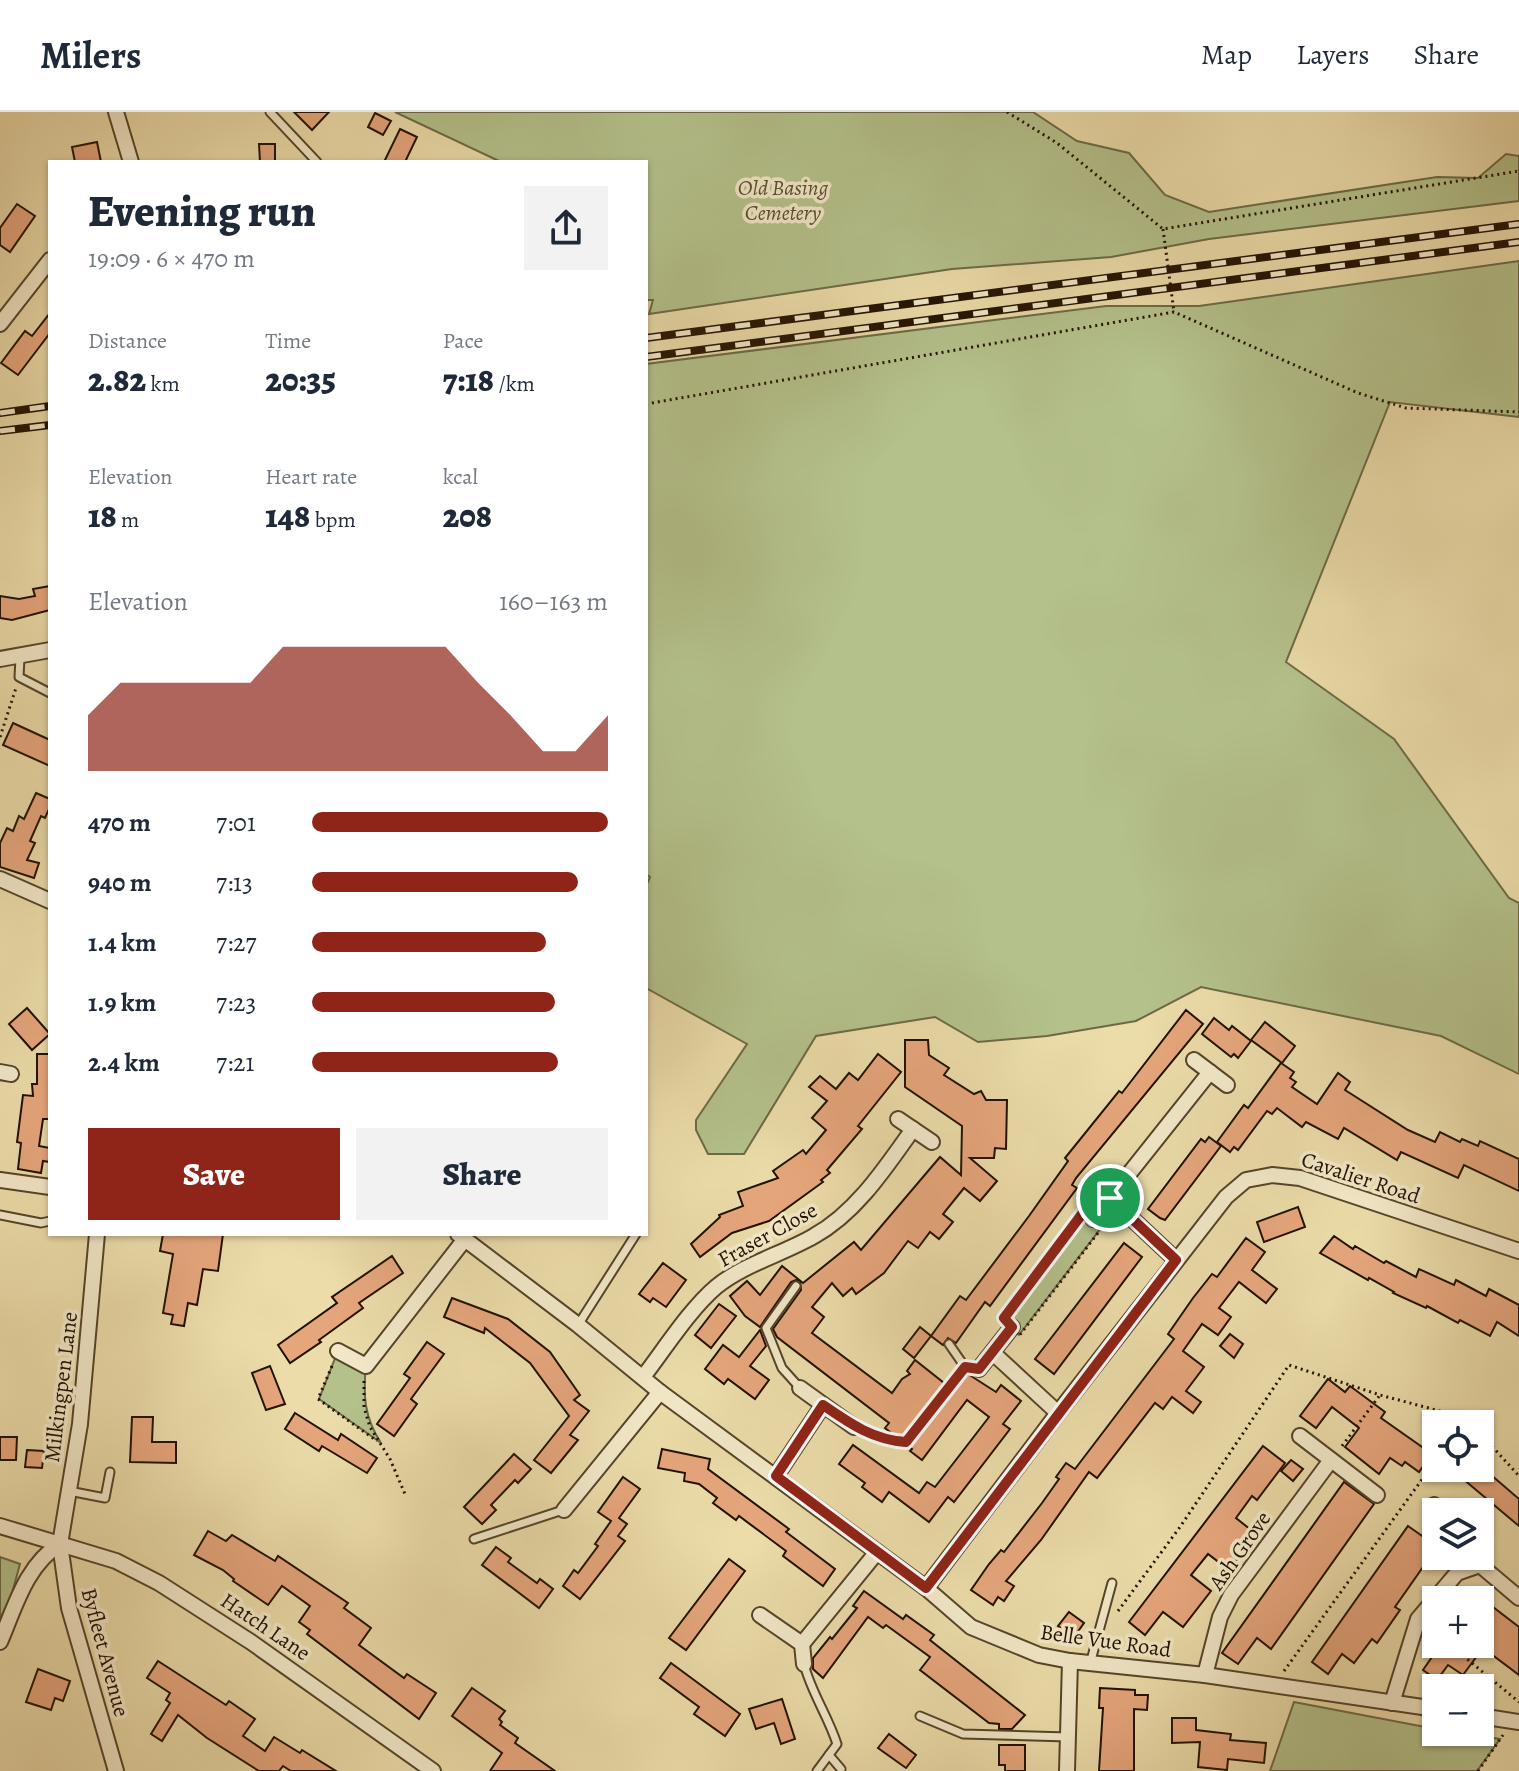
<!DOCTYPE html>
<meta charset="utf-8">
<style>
:root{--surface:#fff;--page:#f2f2f3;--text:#1f2937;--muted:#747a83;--line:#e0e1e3;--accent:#8f2418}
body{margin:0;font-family:Alegreya,serif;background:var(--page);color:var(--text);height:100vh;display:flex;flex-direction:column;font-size:30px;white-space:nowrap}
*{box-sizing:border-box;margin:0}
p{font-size:26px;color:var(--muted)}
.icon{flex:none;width:44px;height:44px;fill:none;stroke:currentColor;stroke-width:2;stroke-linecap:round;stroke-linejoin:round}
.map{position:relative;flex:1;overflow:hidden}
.details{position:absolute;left:48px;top:48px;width:600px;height:1076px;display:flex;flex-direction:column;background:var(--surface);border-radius:0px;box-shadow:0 2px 6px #0004}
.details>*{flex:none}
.tools{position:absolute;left:1422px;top:1298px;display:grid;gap:16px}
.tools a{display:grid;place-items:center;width:72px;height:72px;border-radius:0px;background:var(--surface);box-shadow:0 2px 6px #0004;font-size:40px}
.pin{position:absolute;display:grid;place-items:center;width:68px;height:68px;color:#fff;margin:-34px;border:4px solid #fff;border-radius:50%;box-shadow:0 2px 8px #0007}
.round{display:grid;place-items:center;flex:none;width:84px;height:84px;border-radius:0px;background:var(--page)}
.summary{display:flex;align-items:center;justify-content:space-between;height:136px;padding:0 40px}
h1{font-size:44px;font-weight:800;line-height:60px}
.figures{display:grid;grid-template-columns:repeat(3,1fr);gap:12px;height:136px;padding:8px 40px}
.figures div{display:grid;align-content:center}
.figures b{font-size:34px;font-weight:800}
.figures small{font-size:22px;font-weight:400}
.figures p{font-size:22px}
.chart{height:224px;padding:16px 40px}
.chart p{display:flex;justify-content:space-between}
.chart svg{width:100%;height:144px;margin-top:8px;fill:var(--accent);opacity:.7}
.primary-button{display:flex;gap:16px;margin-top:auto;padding:16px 40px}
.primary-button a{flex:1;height:92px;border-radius:0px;background:var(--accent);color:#fff;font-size:32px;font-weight:800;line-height:92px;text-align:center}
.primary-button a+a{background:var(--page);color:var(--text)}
ul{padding:0 40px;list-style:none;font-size:26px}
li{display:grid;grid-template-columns:128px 96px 1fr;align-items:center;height:60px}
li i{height:20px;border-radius:10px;background:var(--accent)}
header{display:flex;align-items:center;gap:48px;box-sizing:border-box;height:112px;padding:0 40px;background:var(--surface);border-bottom:2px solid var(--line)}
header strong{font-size:38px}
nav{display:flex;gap:44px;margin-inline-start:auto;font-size:28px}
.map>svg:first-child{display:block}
</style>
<header>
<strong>Milers</strong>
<nav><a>Map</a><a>Layers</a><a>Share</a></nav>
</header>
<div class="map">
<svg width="1519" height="1659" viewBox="0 0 1519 1659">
<rect width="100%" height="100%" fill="#ebdca9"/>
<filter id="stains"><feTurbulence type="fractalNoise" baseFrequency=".0025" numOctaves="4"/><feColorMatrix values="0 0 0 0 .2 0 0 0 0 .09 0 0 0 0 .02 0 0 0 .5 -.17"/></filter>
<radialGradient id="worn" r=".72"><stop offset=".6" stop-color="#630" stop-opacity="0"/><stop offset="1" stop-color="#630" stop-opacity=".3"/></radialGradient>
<g fill="#b4c18b" stroke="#6c6a46" stroke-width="2">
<polygon points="395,0 1033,0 1077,29 1129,41 1165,83 1209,100 1437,65 1478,66 1506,42 1519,44 1519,89 1209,127 1111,145 952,157 649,202 653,188 646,188 646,50 501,50"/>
<polygon points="1519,149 1519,305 1390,290 1286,550 1394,627 1509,786 1519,791 1519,962 1441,924 1201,875 1136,909 1047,924 978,930 935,905 816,924 744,1042 708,1042 696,1018 696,1008 747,932 646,876 646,774 650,765 646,762 646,252 1106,194 1199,194"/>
<polygon points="1085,1097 1101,1116 1019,1223 1004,1205"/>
<path d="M338 1239 366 1253C363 1283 364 1305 381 1331L319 1287Z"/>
<polygon points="0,1445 20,1452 11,1485 0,1507"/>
<polygon points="1294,1590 1436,1617 1436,1620 1457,1620 1500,1627 1477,1659 1270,1659"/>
</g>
<g fill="#e6a67c" stroke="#231200" stroke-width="2">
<polygon points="294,0 329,0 312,18"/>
<polygon points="375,1 391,9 383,23 368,15"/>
<polygon points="400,17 417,25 405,50 384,50"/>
<polygon points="97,30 101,50 75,50 72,35"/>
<polygon points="259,32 275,32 275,50 260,50"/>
<polygon points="17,92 35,104 10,140 0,133 0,116"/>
<polygon points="50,201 50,221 18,263 1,251 25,219 32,224"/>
<polygon points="50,474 50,498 12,508 0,506 0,484 19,487 35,484 33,477"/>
<polygon points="13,611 50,628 50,654 3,633"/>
<polygon points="36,681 50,687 50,695 45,706 41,704 30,729 35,731 27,748 39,751 34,766 0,755 0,731 7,716 13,719 19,704 24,707"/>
<polygon points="27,896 50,922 32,938 9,912"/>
<polygon points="1186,898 1203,912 1076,1066 1072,1073 1077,1076 990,1194 985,1190 956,1231 948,1226 943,1233 931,1224 960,1184 966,1188 1029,1104 1068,1049 1065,1046 1119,979 1122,981"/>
<polygon points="1214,906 1229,918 1232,914 1251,929 1238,946 1234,942 1231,945 1202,922"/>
<polygon points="1265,910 1295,934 1282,951 1251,928"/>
<polygon points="905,928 928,928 929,943 949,956 944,963 974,982 981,979 986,988 1007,988 1006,1037 995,1036 994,1046 970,1046 997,1069 980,1089 964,1076 943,1102 953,1110 939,1127 930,1120 918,1136 908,1129 884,1161 856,1182 852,1176 843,1184 832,1171 812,1195 824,1205 812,1221 892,1281 902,1267 910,1262 907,1259 915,1248 944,1271 900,1328 885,1316 889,1311 777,1225 773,1217 801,1178 800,1169 796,1168 791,1170 760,1215 745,1204 730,1184 747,1169 760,1183 782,1154 803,1171 854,1130 861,1138 940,1045 961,1063 962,1014 905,975"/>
<polygon points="37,942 50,942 50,1007 43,1007 39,1034 50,1036 50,1050 43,1049 41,1061 18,1057 21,1031 17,1030 23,983 33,984 32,972 37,972"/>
<polygon points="878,942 901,960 858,1014 862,1017 827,1058 830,1061 821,1068 823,1070 769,1109 732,1121 700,1145 691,1132 720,1105 719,1103 743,1094 738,1080 778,1066 773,1059 803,1038 806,1042 826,1018 812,1006 827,989 809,975 820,964 836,977 849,961 858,968"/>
<polygon points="1281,951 1294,960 1290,966 1296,970 1292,975 1317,992 1338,961 1350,970 1345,978 1408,1018 1435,1030 1440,1020 1460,1030 1462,1027 1478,1034 1480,1029 1519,1047 1519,1079 1464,1053 1458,1066 1401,1040 1397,1048 1344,1016 1338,1027 1306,1010 1302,1015 1277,996 1272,1002 1267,999 1238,1038 1234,1035 1230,1040 1217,1030 1244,993 1248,996"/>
<polygon points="1209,1025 1221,1034 1165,1108 1160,1106 1148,1097 1201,1027 1205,1030"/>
<polygon points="1298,1095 1305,1115 1264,1130 1257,1110"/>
<polygon points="163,1122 223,1122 218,1159 203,1157 197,1193 188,1191 184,1214 171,1212 173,1203 163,1201 173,1142 160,1139"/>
<polygon points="1334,1124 1353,1137 1355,1134 1384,1151 1386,1149 1416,1165 1419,1157 1454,1173 1456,1168 1486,1184 1489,1177 1519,1193 1519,1224 1497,1210 1490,1224 1460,1208 1458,1211 1427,1194 1426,1196 1393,1181 1394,1180 1369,1166 1368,1168 1320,1141"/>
<polygon points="1246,1126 1265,1140 1252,1158 1277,1177 1266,1191 1239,1170 1219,1196 1231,1205 1218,1223 1202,1212 1183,1239 1204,1255 1186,1279 1201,1290 1193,1301 1172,1285 1163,1297 1155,1291 1097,1366 1089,1360 1041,1428 1006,1469 1014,1474 1004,1489 998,1485 993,1493 971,1478 989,1452 1001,1438 1004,1440 1042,1391 1059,1367 1056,1365 1066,1351 1075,1357 1174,1227 1168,1222 1193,1186 1212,1162 1217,1165"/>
<polygon points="1124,1131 1142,1145 1054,1262 1035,1247"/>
<polygon points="392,1144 403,1161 359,1191 363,1196 319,1228 321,1230 290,1251 278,1233 337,1191 332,1185"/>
<polygon points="663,1151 686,1168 666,1195 653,1186 650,1190 639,1182"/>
<polygon points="452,1186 508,1207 550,1240 580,1283 574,1288 589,1299 570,1323 578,1328 551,1361 534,1348 569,1304 530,1251 485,1216 484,1221 444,1205"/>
<polygon points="719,1192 736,1204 711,1236 695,1223"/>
<polygon points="920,1215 931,1224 914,1246 903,1237"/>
<polygon points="760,1218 766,1234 750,1254 769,1268 755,1287 728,1267 724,1272 705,1257 723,1233 739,1245"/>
<polygon points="1230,1222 1243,1232 1234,1246 1220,1234"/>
<polygon points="427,1230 444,1242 411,1287 417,1292 394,1324 377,1312 410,1266 404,1262"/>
<polygon points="270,1254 285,1292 266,1298 252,1261"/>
<polygon points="968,1262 996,1280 1001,1273 1021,1289 1003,1312 1010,1317 954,1390 948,1385 929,1410 889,1380 882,1390 862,1375 865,1371 839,1352 853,1333 919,1381 927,1370 935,1375 989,1305 967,1288 922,1348 910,1339 912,1337 910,1335"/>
<polygon points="1328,1267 1345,1280 1350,1274 1385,1300 1381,1306 1432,1342 1419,1360 1405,1350 1402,1354 1390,1346 1379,1362 1345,1335 1359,1316 1332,1295 1316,1316 1300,1304"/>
<polygon points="295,1301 338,1328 341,1322 377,1346 367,1361 322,1334 319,1339 285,1317"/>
<polygon points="132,1305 153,1305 152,1330 176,1330 176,1351 130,1350"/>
<polygon points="0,1325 17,1325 16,1348 0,1348"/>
<polygon points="1263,1334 1285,1351 1257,1388 1252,1384 1236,1406 1256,1422 1229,1458 1208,1442 1191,1463 1211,1479 1183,1515 1163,1500 1145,1523 1129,1510"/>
<polygon points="662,1337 710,1347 708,1357 789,1417 786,1420 835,1457 823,1474 783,1444 786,1439 739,1404 736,1408 713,1391 717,1386 699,1372 684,1369 685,1361 658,1356"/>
<polygon points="27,1338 44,1339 42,1356 25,1355"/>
<polygon points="514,1342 531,1357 518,1371 515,1368 491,1393 496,1398 482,1412 464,1395"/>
<polygon points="1291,1348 1303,1357 1293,1369 1281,1359"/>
<polygon points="1450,1356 1483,1356 1519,1387 1519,1414"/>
<polygon points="623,1365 640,1377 619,1406 627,1412 618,1424 625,1429 580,1487 563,1474 574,1458 578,1461 598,1434 595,1432 611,1409 598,1400"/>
<polygon points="1344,1370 1374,1392 1271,1537 1257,1526 1238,1552 1222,1541"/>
<polygon points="1408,1414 1432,1431 1424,1441 1430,1445 1395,1495 1400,1498 1377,1531 1372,1527 1354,1551 1342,1542 1328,1562 1312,1550"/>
<polygon points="208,1419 226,1429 232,1423 275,1449 278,1444 348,1491 344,1496 371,1516 359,1533 404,1566 407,1562 436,1581 419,1607 307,1522 310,1518 299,1510 310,1494 282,1474 268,1493 233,1469 234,1467 223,1458 194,1443"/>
<polygon points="496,1435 511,1446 508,1450 537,1471 540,1467 553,1477 539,1496 482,1453"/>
<polygon points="729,1447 745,1459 686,1538 669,1526"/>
<polygon points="864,1479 903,1507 906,1503 934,1523 930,1528 1025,1603 1012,1617 999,1617 999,1612 989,1611 920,1558 930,1545 886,1513 883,1516 868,1505 823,1566 813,1557 813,1546 830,1525 832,1527 857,1496 853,1494"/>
<polygon points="1480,1485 1519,1515 1519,1563 1483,1536 1463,1563 1448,1553 1437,1568 1423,1558 1441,1532 1480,1532"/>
<polygon points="1069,1500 1084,1511 1074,1525 1058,1514"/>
<polygon points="158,1549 226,1593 229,1589 255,1607 243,1624 265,1639 274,1625 300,1641 302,1638 336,1659 291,1659 283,1654 279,1659 259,1659 207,1626 178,1603 162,1629 151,1622 170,1591 166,1588 170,1581 147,1566"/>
<polygon points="671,1551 740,1602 725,1624 694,1602 699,1595 660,1566"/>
<polygon points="38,1557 70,1569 63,1589 55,1586 51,1598 26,1590"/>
<polygon points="472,1576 505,1599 499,1607 502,1610 500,1613 518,1626 515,1631 555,1659 490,1659 502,1641 452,1604"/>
<polygon points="1100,1576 1135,1578 1135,1583 1148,1583 1147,1598 1134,1597 1134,1659 1099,1659 1103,1596 1099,1596"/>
<polygon points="782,1587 795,1627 781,1632 774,1611 756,1617 749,1597"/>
<polygon points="1172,1606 1196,1606 1196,1618 1231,1622 1230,1628 1266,1631 1264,1651 1228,1647 1227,1658 1198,1655 1200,1630 1172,1631"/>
<polygon points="889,1622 916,1643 906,1656 878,1636"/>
<polygon points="999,1633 1025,1633 1025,1659 1005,1659 1005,1653 999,1653"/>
</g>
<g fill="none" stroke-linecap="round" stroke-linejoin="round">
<g stroke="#55442a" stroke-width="11">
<g id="lane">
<polyline points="270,0 317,50"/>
<polyline points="20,546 19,565 50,581"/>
<polyline points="0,1103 41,1111 50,1109"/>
<polyline points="796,1174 766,1216 782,1256 800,1276"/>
<polyline points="578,1213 636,1122"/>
<polyline points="949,1232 965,1255"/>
<polyline points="906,1330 965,1255 979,1257"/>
<polyline points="69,1379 105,1386 110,1360"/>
<polyline points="474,1427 563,1398"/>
<path d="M804 1552C811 1580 828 1604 837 1632L817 1659"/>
<polyline points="1090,1552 1112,1471"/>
<polyline points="920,1604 963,1622 1068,1625"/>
<polyline points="829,1643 841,1657"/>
</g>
</g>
<g stroke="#55442a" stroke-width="18">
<g id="street">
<polyline points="116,0 131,50"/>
<polyline points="0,212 50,148"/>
<polyline points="0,547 50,538"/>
<polyline points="0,767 50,789"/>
<polyline points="1194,948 1227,973"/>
<polyline points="0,960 11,962"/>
<polyline points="898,1007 932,1030"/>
<polyline points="0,1068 50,1075"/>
<polyline points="1110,1086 1176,1148"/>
<polyline points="1093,1107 1210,960"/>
<polyline points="97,1122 80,1312 60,1432 69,1496 116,1659"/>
<polyline points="458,1122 578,1213 660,1280 926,1476 971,1515 1039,1543 1070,1549 1205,1563 1436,1597"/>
<polyline points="338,1239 366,1254 465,1127"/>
<polyline points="993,1241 1058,1301"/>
<polyline points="979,1257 1012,1215"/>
<path d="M643 1265C664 1238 690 1197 716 1175 744 1152 783 1142 814 1124 856 1101 886 1055 913 1017"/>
<polyline points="800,1276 854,1315"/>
<polyline points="1300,1324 1377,1383"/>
<polyline points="776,1364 823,1293"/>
<polyline points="1434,1393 1442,1400"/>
<polyline points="564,1398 660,1280"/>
<polyline points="0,1414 116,1449 159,1471 251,1530 433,1659"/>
<polyline points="1477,1444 1480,1453 1519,1486"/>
<polyline points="926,1476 1058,1301 1226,1085 1246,1068 1272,1063 1300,1066 1519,1139"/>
<polyline points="760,1503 802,1532 804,1552"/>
<path d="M0 1530C15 1495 26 1453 60 1432"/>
<polyline points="802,1532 877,1440"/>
<polyline points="1205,1563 1220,1505 1231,1483 1331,1348"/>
<polyline points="1392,1591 1418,1507 1457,1461 1480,1453"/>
<polyline points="1480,1604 1519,1610"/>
<polyline points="1067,1659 1070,1549"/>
</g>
</g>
<g stroke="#231200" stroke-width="3" stroke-dasharray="2 4" stroke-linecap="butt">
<polyline points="1007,0 1057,31 1163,117 1519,59"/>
<polyline points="646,292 1174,200 1358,281 1406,296 1519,300"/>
<polyline points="0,625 16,576"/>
<polygon points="1085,1098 1101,1117 1019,1224 1004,1206"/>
<polyline points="332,1254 318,1287 377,1329"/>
<polyline points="364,1269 364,1295 370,1315 390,1347 405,1382"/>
<polyline points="867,1320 894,1330"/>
<polyline points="1480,1321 1519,1364"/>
<polyline points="1342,1334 1380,1283"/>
<polyline points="1118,1499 1180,1415 1289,1253 1380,1283 1466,1306 1471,1312"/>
<polyline points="1449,1532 1519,1590"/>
<polyline points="1284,1559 1436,1348"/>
<polyline points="1478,1659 1503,1623"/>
</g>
<use href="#lane" stroke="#f2e8c7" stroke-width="7"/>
<use href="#street" stroke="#f2e8c7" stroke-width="14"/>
<g stroke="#231200" stroke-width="8">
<g id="rail">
<polyline points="646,226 1519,112"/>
<polyline points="646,245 1519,130"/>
<polyline points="0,301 50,294"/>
<polyline points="0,319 50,313"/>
</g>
</g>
<use href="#rail" stroke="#f2e8c7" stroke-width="5" stroke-dasharray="15" stroke-linecap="butt"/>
<polyline stroke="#231200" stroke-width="3" stroke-dasharray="2 4" stroke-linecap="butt" points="1163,117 1174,200"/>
</g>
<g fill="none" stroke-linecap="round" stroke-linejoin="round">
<g stroke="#fff" stroke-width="16">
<path id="route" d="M1110 1086 1176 1148 926 1476 776 1364 823 1293C849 1311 873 1328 906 1330L965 1255 979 1257 1012 1215 1004 1206 1085 1098 1093 1107Z"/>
</g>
<use href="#route" stroke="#8f2418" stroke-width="10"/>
</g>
<g text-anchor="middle" stroke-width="7" stroke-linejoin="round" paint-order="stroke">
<g font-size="22" font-style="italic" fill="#564f31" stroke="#f2e8c7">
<text x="783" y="83">Old Basing<tspan x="783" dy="25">Cemetery</tspan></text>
</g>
<g font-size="22" fill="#231200" stroke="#f2e8c7">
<text transform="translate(1361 1065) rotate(18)" y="8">Cavalier Road</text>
<text transform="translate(767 1122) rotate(-29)" y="8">Fraser Close</text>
<text transform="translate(60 1275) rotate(-83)" y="8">Milkingpen Lane</text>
<text transform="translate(1239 1438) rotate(-55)" y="8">Ash Grove</text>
<text transform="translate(266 1514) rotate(34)" y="8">Hatch Lane</text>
<text transform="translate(1106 1528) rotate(8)" y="8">Belle Vue Road</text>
<text transform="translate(106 1540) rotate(75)" y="8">Byfleet Avenue</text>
</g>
</g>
<rect width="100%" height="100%" filter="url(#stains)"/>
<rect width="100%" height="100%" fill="url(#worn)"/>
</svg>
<div class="tools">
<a><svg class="icon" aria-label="locate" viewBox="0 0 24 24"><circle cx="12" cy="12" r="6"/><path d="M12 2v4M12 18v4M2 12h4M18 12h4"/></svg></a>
<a><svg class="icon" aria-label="layers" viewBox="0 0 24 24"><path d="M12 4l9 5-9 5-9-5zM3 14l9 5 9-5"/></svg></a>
<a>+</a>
<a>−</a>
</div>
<div class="pin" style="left:1110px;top:1086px;background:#1e9e55"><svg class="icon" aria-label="arrive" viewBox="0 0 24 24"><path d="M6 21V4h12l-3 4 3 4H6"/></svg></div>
<section class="details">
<div class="summary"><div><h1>Evening run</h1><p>19:09 · 6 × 470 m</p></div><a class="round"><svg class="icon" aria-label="share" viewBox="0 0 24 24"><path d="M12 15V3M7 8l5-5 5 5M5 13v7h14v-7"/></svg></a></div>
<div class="figures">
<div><p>Distance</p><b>2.82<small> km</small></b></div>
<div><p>Time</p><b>20:35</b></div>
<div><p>Pace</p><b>7:18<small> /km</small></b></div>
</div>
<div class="figures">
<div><p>Elevation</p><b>18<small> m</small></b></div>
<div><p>Heart rate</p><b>148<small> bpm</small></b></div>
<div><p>kcal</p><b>208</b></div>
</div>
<div class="chart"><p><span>Elevation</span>160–163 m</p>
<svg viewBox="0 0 160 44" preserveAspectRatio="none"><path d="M0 44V27L10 17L20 17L30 17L40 17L50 17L60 6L70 6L80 6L90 6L100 6L110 6L120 17L130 27L140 38L150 38L160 27V44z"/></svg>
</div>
<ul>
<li><b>470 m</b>7:01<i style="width:100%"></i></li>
<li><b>940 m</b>7:13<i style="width:90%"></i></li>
<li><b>1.4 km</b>7:27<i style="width:79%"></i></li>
<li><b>1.9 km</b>7:23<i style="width:82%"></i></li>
<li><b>2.4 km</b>7:21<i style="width:83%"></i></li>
</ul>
<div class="primary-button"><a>Save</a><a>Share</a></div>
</section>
</div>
